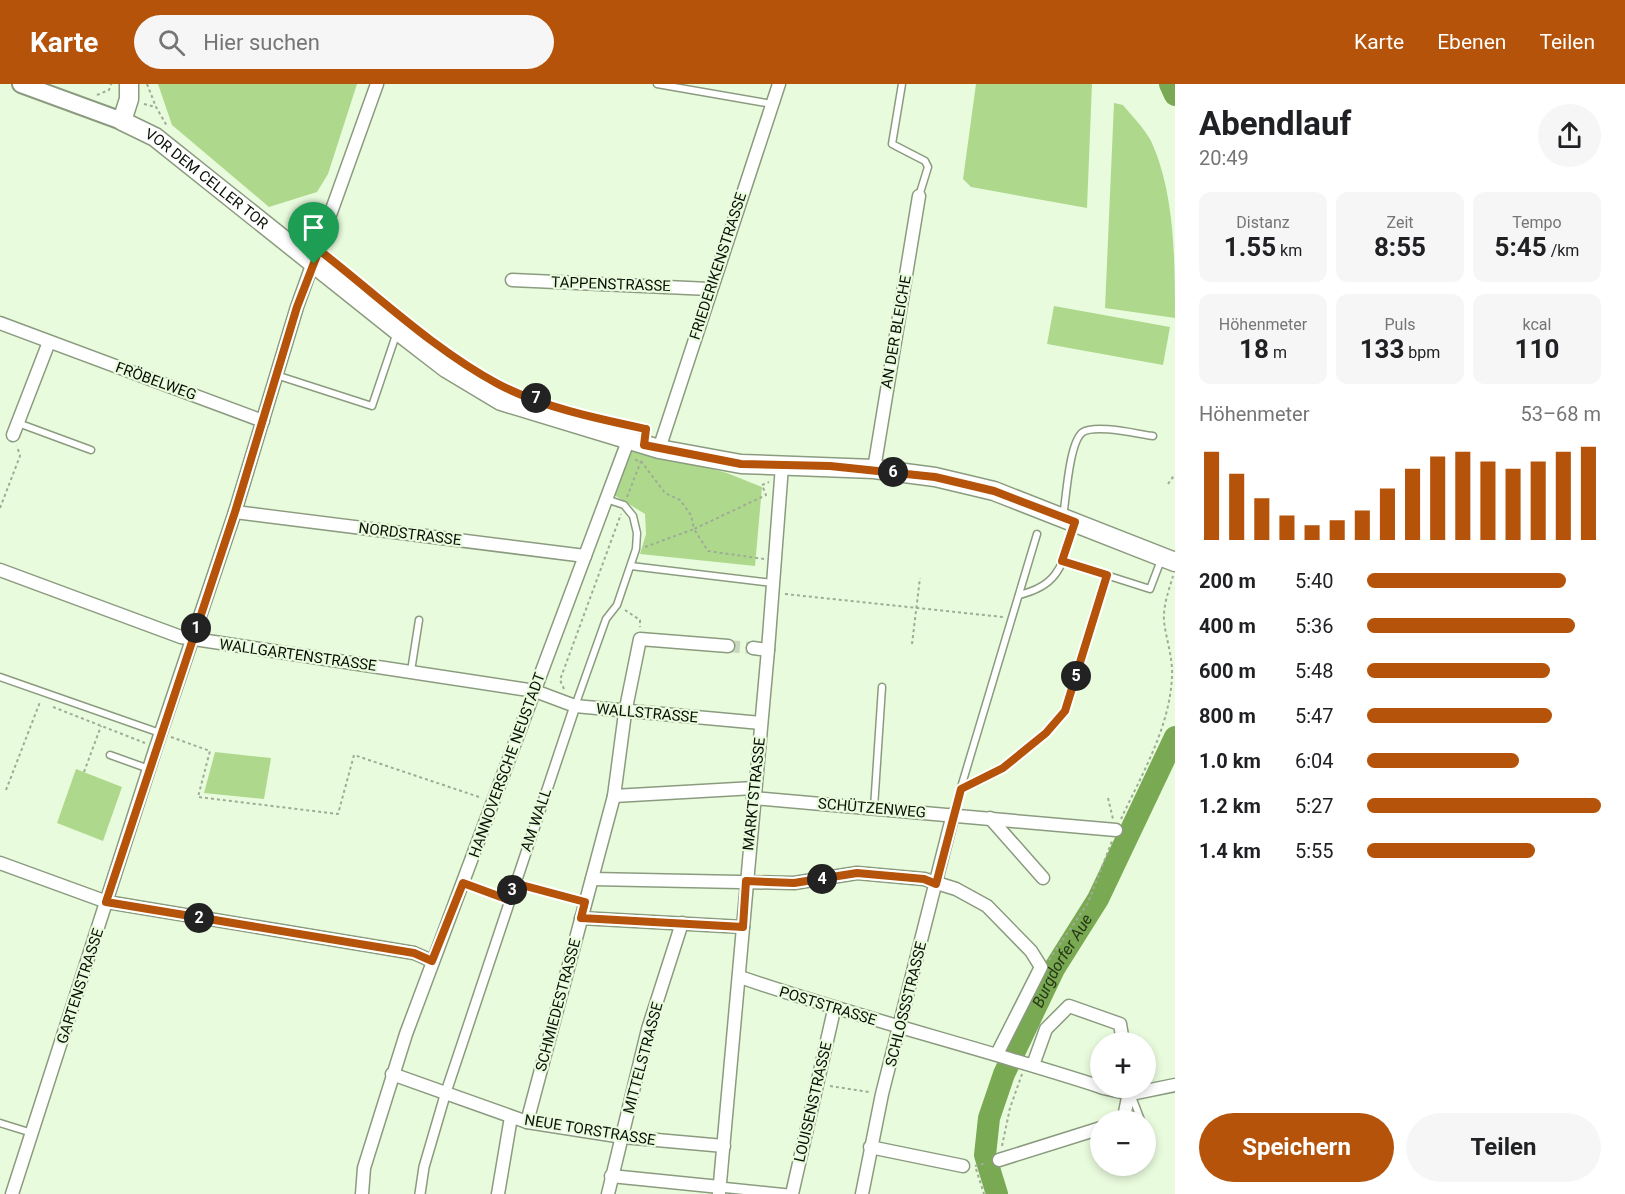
<!DOCTYPE html>
<html lang="de">
<meta charset="utf-8">
<style>
:root{--surface:#fff;--page:#f6f6f6;--text:#202124;--muted:#757577;--accent:#b45309}
body{margin:0;font-family:Roboto,sans-serif;background:var(--page);color:var(--text);height:100vh;display:flex;flex-direction:column;font-size:22px;white-space:nowrap}
*{box-sizing:border-box;margin:0}
p{font-size:20px;color:var(--muted)}
.icon{flex:none;width:33px;height:33px;fill:none;stroke:currentColor;stroke-width:2;stroke-linecap:round;stroke-linejoin:round}
.map{position:relative;flex:1;overflow:hidden}
.drawer{display:flex;flex-direction:column;background:var(--surface);width:450px}
.drawer>*{flex:none}
.controls{position:absolute;left:1090px;top:948px;display:grid;gap:12px}
.controls a{display:grid;place-items:center;width:66px;height:66px;border-radius:50%;background:var(--surface);box-shadow:0 3px 9px #0003;font-size:30px}
.pin{position:absolute;display:grid;place-items:center;width:51px;height:51px;color:#fff;margin:-62px -26px;border-radius:50% 50% 50% 0;rotate:-45deg;box-shadow:0 0 6px #0007}
.pin .icon{rotate:45deg}
.km{position:absolute;width:30px;height:30px;margin:-15px;border-radius:50%;background:#222;color:#fff;font-size:16px;line-height:30px;text-align:center}
.round{display:grid;place-items:center;flex:none;width:63px;height:63px;border-radius:32px;background:var(--page)}
.overview{display:flex;align-items:center;justify-content:space-between;height:102px;padding:0 24px}
h1{font-size:33px;font-weight:700;line-height:45px}
.figures{display:grid;grid-template-columns:repeat(3,1fr);gap:9px;height:102px;padding:6px 24px}
.figures div{display:grid;align-content:center;border-radius:12px;background:var(--page);text-align:center}
.figures b{font-size:26px;font-weight:700}
.figures small{font-size:16px;font-weight:400}
.figures p{font-size:16px}
.chart{height:168px;padding:12px 24px}
.chart p{display:flex;justify-content:space-between}
.chart svg{width:100%;height:108px;margin-top:6px;stroke:var(--accent);stroke-width:6}
.primary-button{display:flex;gap:12px;margin-top:auto;padding:12px 24px}
.primary-button a{flex:1;height:69px;border-radius:36px;background:var(--accent);color:#fff;font-size:24px;font-weight:700;line-height:69px;text-align:center}
.primary-button a+a{background:var(--page);color:var(--text)}
ul{padding:0 24px;list-style:none;font-size:20px}
li{display:grid;grid-template-columns:96px 72px 1fr;align-items:center;height:45px}
li i{height:15px;border-radius:8px;background:var(--accent)}
header{display:flex;align-items:center;gap:36px;box-sizing:border-box;height:84px;padding:0 30px;background:var(--accent);color:#fff}
header strong{font-size:28px}
nav{display:flex;gap:33px;margin-inline-start:auto;font-size:21px}
.search{width:420px;height:54px;background:var(--page);display:flex;align-items:center;gap:15px;box-sizing:border-box;padding:0 21px;border-radius:33px;color:var(--muted);font-size:22px}
main{display:flex;flex:1;min-height:0}
.map>svg:first-child{display:block}
</style>
<header>
<strong>Karte</strong>
<div class="search"><svg class="icon" aria-label="search" viewBox="0 0 24 24"><circle cx="10" cy="10" r="6"/><path d="M15 15l6 6"/></svg>Hier suchen</div>
<nav><a>Karte</a><a>Ebenen</a><a>Teilen</a></nav>
</header>
<main>
<div class="map">
<svg width="1175" height="1110" viewBox="0 0 1175 1110">
<rect width="100%" height="100%" fill="#e9fbdd"/>
<g fill="#aed98d">
<polygon points="158,0 357,0 328,90 317,108 269,123 172,41"/>
<polygon points="976,0 1092,0 1087,124 971,103 963,95"/>
<path d="M1114 19 1123 21C1132 32 1144 44 1151 57 1175 109 1175 176 1175 234L1105 224Z"/>
<polygon points="1054,222 1170,243 1163,281 1047,260"/>
<polygon points="633,364 727,389 762,403 755,482 640,470 646,450 645,430 614,411"/>
<polygon points="215,668 271,674 264,715 204,709"/>
<polygon points="76,685 122,703 103,757 57,739"/>
</g>
<g fill="none" stroke-linecap="round" stroke-linejoin="round">
<g stroke="#7aa953" stroke-width="22">
<polyline points="1170,0 1175,11"/>
<path id="s1" d="M997 1110 985 1071 989 1034 1004 990 1054 885 1098 815 1175 653"/>
</g>
<polyline stroke="#c8d8bd" stroke-width="12" stroke-dasharray="12 6" stroke-linecap="butt" points="728,562 753,564"/>
<g stroke="#8b9b7f" stroke-width="9">
<g id="service">
<polyline points="657,0 772,20"/>
<polyline points="902,0 892,60 925,77 928,83 919,112"/>
<polyline points="276,291 372,322 397,248"/>
<polyline points="18,339 91,366"/>
<path d="M1063 433C1066 416 1069 357 1083 348 1096 340 1137 350 1153 352"/>
<polyline points="1062,477 1150,505 1161,476"/>
<polyline points="631,482 773,499"/>
<path d="M1019 511C1061 501 1062 479 1074 442"/>
<polyline points="411,587 419,536"/>
<polyline points="0,593 160,649"/>
<polyline points="575,622 606,535 617,521 636,465 637,449 633,432 624,421 606,415"/>
<polyline points="110,671 149,685"/>
<polyline points="961,705 1003,684 1046,649 1065,627 1107,491"/>
<polyline points="874,724 882,603"/>
<polyline points="953,730 1037,450"/>
<polyline points="1131,1010 1141,1036"/>
<polyline points="0,1039 32,1049"/>
<polyline points="1146,1056 1146,1058"/>
</g>
</g>
<g stroke="#8b9b7f" stroke-width="12">
<g id="pedestrian">
<polyline points="720,1103 788,1110"/>
<polyline points="420,1110 424,1083 446,1008 575,622"/>
</g>
</g>
<g stroke="#8b9b7f" stroke-width="15">
<g id="minor">
<polyline points="512,196 710,205"/>
<polyline points="0,239 263,337"/>
<polyline points="13,351 49,258"/>
<polyline points="659,365 779,0"/>
<polyline points="874,385 919,112"/>
<polyline points="235,428 585,472"/>
<polyline points="0,486 181,553 535,607 575,622 761,639"/>
<polyline points="753,564 768,566"/>
<polyline points="614,712 754,704"/>
<polyline points="753,714 1116,746"/>
<polyline points="990,734 1043,794"/>
<polyline points="0,779 107,818 414,869 432,877"/>
<polyline points="592,795 794,799 857,789 924,795 956,805 987,822 1031,867 1041,883 997,970"/>
<polyline points="581,834 743,843"/>
<path d="M740 893C859 934 981 964 1101 1003"/>
<polyline points="1033,981 1046,945 1069,922 1120,940 1123,958"/>
<polyline points="392,990 527,1038 623,1053 724,1062"/>
<polyline points="1103,1004 1131,1010 1175,1001"/>
<polyline points="1119,1036 1124,1033 1130,1004"/>
<polyline points="527,1038 614,712 625,629 640,555 728,562"/>
<polyline points="870,1063 963,1082"/>
<polyline points="999,1076 1101,1044"/>
<polyline points="611,1092 720,1103"/>
<polyline points="12,1110 156,663 235,428 297,223 377,0"/>
<polyline points="362,1110 364,1084 406,950 628,357"/>
<polyline points="498,1110 511,1033"/>
<polyline points="608,1110 648,945 682,839"/>
<polyline points="719,1110 768,566 782,382"/>
<polyline points="792,1110 834,926"/>
<polyline points="862,1110 882,1010 953,730"/>
</g>
</g>
<g stroke="#8b9b7f" stroke-width="20">
<polyline id="tertiary" points="21,0 122,37"/>
</g>
<g stroke="#8b9b7f" stroke-width="21">
<g id="secondary">
<path id="s2" d="M129 0V15L122 37 155 53 398 247 446 284 501 317 659 365 741 380 874 385 935 393 994 407 1175 478"/>
</g>
</g>
<g stroke="#9eac95" stroke-width="2" stroke-dasharray="3 3" stroke-linecap="butt">
<polyline points="147,0 156,23 167,42"/>
<polyline points="97,11 109,6 111,0"/>
<polyline points="144,20 156,23"/>
<polyline points="635,376 641,377 665,409 680,416 691,431 694,445 766,411 762,401 769,398"/>
<polyline points="1168,400 1175,390"/>
<polyline points="627,413 641,377"/>
<polyline points="0,424 20,372 17,362"/>
<polyline points="645,463 694,445 708,467 764,475"/>
<polyline points="785,510 1003,533"/>
<polyline points="625,526 640,536 640,543"/>
<polyline points="912,560 920,494"/>
<polyline points="564,605 560,596 621,430"/>
<polyline points="53,623 145,659"/>
<polyline points="171,653 210,667 198,713 338,730 354,671 482,714"/>
<polyline points="84,688 101,642"/>
<polyline points="6,706 40,618"/>
<polyline points="1108,714 1113,735"/>
<path d="M1121 735C1142 690 1170 643 1172 592 1173 574 1166 555 1164 537 1163 521 1169 506 1173 492"/>
<polyline points="526,802 573,815"/>
<polyline points="475,803 501,813"/>
<polyline points="1049,876 1088,819 1112,757"/>
<polyline points="830,1002 869,1008"/>
<polyline points="1002,1062 1010,1024 1022,990"/>
<polyline points="975,1082 987,1079"/>
<polyline points="976,1085 984,1110"/>
</g>
<use href="#service" stroke="#fff" stroke-width="6"/>
<use href="#pedestrian" stroke="#fff" stroke-width="9"/>
<use href="#minor" stroke="#fff" stroke-width="12"/>
<use href="#tertiary" stroke="#fff" stroke-width="16"/>
<use href="#secondary" stroke="#fff" stroke-width="18"/>
</g>
<g fill="none" stroke-linecap="round" stroke-linejoin="round">
<g stroke="#fff" stroke-width="12">
<path id="route" d="M319 166C377 211 433 265 498 300 541 323 599 335 646 345L644 361 741 380 830 382 935 393 994 407 1075 438 1062 477 1107 491 1065 627 1046 649 1003 684 961 705 936 800 924 795 857 789 794 799 746 797 743 843 581 834 585 818 514 799 509 816 463 799 432 877 414 869 106 818 235 428 297 223Z"/>
</g>
<use href="#route" stroke="#b45309" stroke-width="8"/>
</g>
<g text-anchor="middle" stroke-width="4.5" stroke-linejoin="round" paint-order="stroke">
<g font-size="15" fill="#0a1007" stroke="#e9fbdd">
<text dy="5" stroke="none"><textPath href="#s2" startOffset="141">VOR DEM CELLER TOR</textPath></text>
<text transform="translate(718 182) rotate(-72)" y="5">FRIEDERIKENSTRASSE</text>
<text transform="translate(611 200) rotate(2)" y="5">TAPPENSTRASSE</text>
<text transform="translate(896 248) rotate(-80)" y="5">AN DER BLEICHE</text>
<text transform="translate(156 297) rotate(20)" y="5">FRÖBELWEG</text>
<text transform="translate(410 450) rotate(7)" y="5">NORDSTRASSE</text>
<text transform="translate(298 571) rotate(8)" y="5">WALLGARTENSTRASSE</text>
<text transform="translate(647 629) rotate(5)" y="5">WALLSTRASSE</text>
<text transform="translate(507 681) rotate(-70)" y="5">HANNOVERSCHE NEUSTADT</text>
<text transform="translate(754 710) rotate(-84)" y="5">MARKTSTRASSE</text>
<text transform="translate(872 724) rotate(5)" y="5">SCHÜTZENWEG</text>
<text transform="translate(536 736) rotate(-71)" y="5">AM WALL</text>
<text transform="translate(80 902) rotate(-72)" y="5">GARTENSTRASSE</text>
<text transform="translate(906 920) rotate(-76)" y="5">SCHLOSSSTRASSE</text>
<text transform="translate(558 921) rotate(-75)" y="5">SCHMIEDESTRASSE</text>
<text transform="translate(828 922) rotate(17)" y="5">POSTSTRASSE</text>
<text transform="translate(643 974) rotate(-75)" y="5">MITTELSTRASSE</text>
<text transform="translate(813 1018) rotate(-77)" y="5">LOUISENSTRASSE</text>
<text transform="translate(590 1046) rotate(9)" y="5">NEUE TORSTRASSE</text>
</g>
<g font-size="16" font-style="italic" fill="#253814" stroke="#e9fbdd">
<text dy="6" stroke="none"><textPath href="#s1" startOffset="252">Burgdorfer Aue</textPath></text>
</g>
</g>
</svg>
<div class="controls">
<a>+</a>
<a>−</a>
</div>
<div class="pin" style="left:314px;top:180px;background:#1e9e55"><svg class="icon" aria-label="arrive" viewBox="0 0 24 24"><path d="M6 21V4h12l-3 4 3 4H6"/></svg></div>
<b class="km" style="left:196px;top:544px">1</b>
<b class="km" style="left:199px;top:834px">2</b>
<b class="km" style="left:512px;top:806px">3</b>
<b class="km" style="left:822px;top:795px">4</b>
<b class="km" style="left:1076px;top:592px">5</b>
<b class="km" style="left:893px;top:388px">6</b>
<b class="km" style="left:536px;top:314px">7</b>
</div>
<section class="drawer">
<div class="overview"><div><h1>Abendlauf</h1><p>20:49</p></div><a class="round"><svg class="icon" aria-label="share" viewBox="0 0 24 24"><path d="M12 15V3M7 8l5-5 5 5M5 13v7h14v-7"/></svg></a></div>
<div class="figures">
<div><p>Distanz</p><b>1.55<small> km</small></b></div>
<div><p>Zeit</p><b>8:55</b></div>
<div><p>Tempo</p><b>5:45<small> /km</small></b></div>
</div>
<div class="figures">
<div><p>Höhenmeter</p><b>18<small> m</small></b></div>
<div><p>Puls</p><b>133<small> bpm</small></b></div>
<div><p>kcal</p><b>110</b></div>
</div>
<div class="chart"><p><span>Höhenmeter</span>53–68 m</p>
<svg viewBox="0 0 160 44" preserveAspectRatio="none"><path d="M5 44V8M15 44V17M25 44V27M35 44V34M45 44V38M55 44V36M65 44V32M75 44V23M85 44V15M95 44V10M105 44V8M115 44V12M125 44V15M135 44V12M145 44V8M155 44V6"/></svg>
</div>
<ul>
<li><b>200 m</b>5:40<i style="width:85%"></i></li>
<li><b>400 m</b>5:36<i style="width:89%"></i></li>
<li><b>600 m</b>5:48<i style="width:78%"></i></li>
<li><b>800 m</b>5:47<i style="width:79%"></i></li>
<li><b>1.0 km</b>6:04<i style="width:65%"></i></li>
<li><b>1.2 km</b>5:27<i style="width:100%"></i></li>
<li><b>1.4 km</b>5:55<i style="width:72%"></i></li>
</ul>
<div class="primary-button"><a>Speichern</a><a>Teilen</a></div>
</section>
</main>
